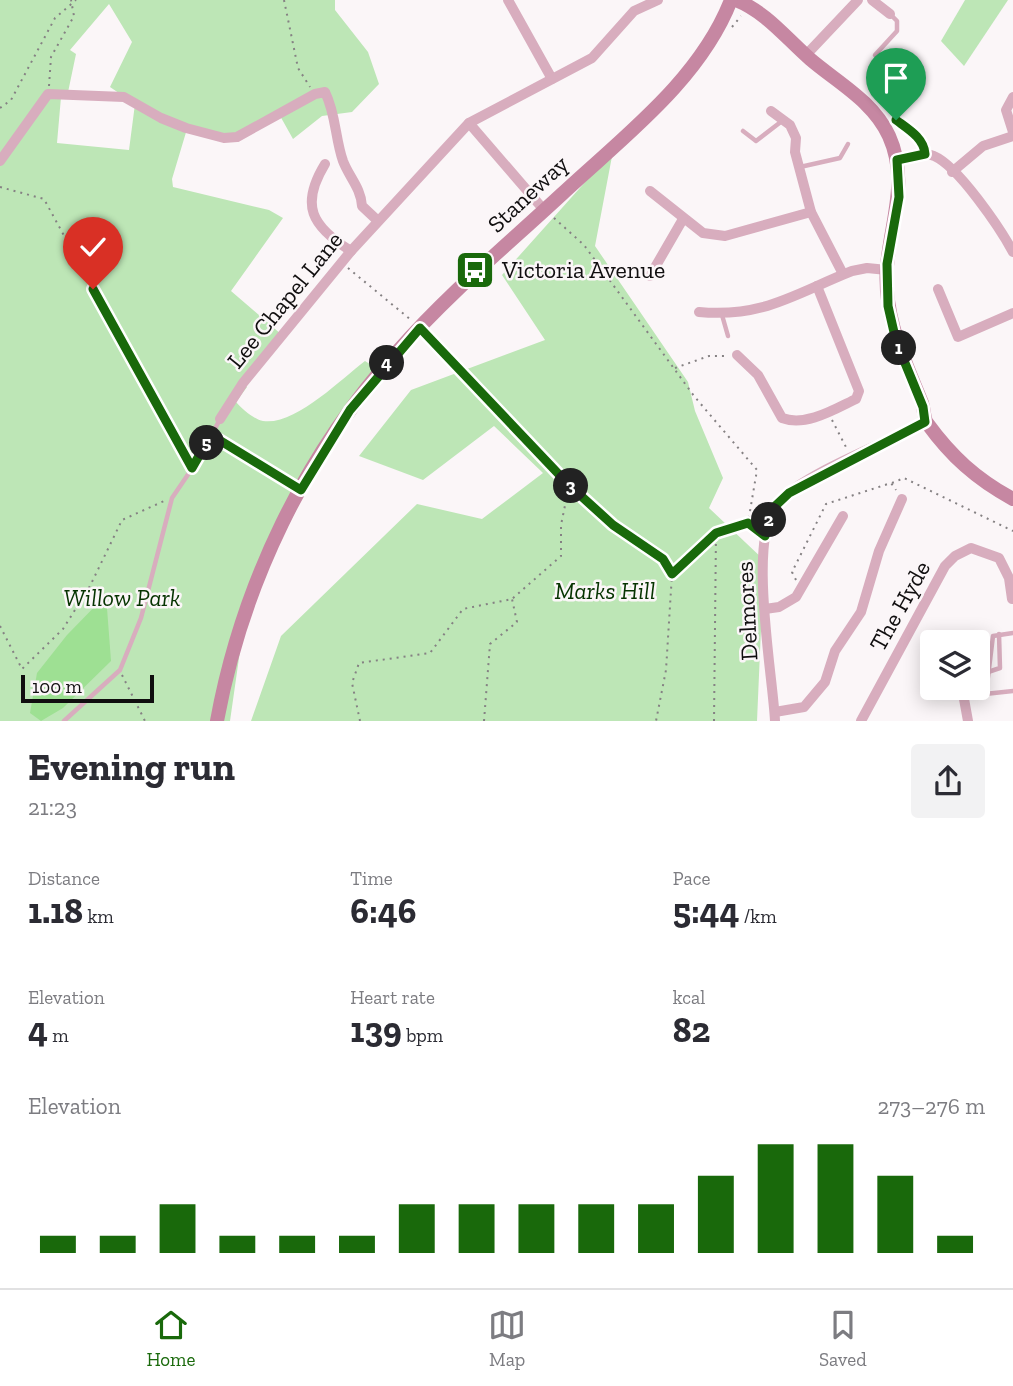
<!DOCTYPE html>
<meta charset="utf-8">
<style>
:root{--surface:#fff;--page:#f2f2f3;--text:#2b2b33;--muted:#7c7c81;--line:#e1e1e2;--accent:#19690b}
body{margin:0;font-family:"Zilla Slab",serif;background:var(--page);color:var(--text);height:100vh;display:flex;flex-direction:column;font-size:26px;white-space:nowrap}
*{box-sizing:border-box;margin:0}
p{font-size:23px;color:var(--muted)}
.icon{flex:none;width:38px;height:38px;fill:none;stroke:currentColor;stroke-width:2;stroke-linecap:round;stroke-linejoin:round}
.map{position:relative;height:721px;overflow:hidden}
.sheet{display:flex;flex-direction:column;background:var(--surface);flex:1}
.sheet>*{flex:none}
.tools{position:absolute;left:920px;top:630px;display:grid;gap:14px}
.tools a{display:grid;place-items:center;width:70px;height:70px;border-radius:7px;background:var(--surface);box-shadow:0 4px 18px #0003;font-size:35px}
.scale{position:absolute;left:21px;bottom:18px;width:133px;box-sizing:border-box;padding-left:7px;border:4px solid #100e0f;border-top:0;font-size:19px;line-height:24px;white-space:nowrap;color:#100e0f;-webkit-text-stroke:5px #fbf6f8;paint-order:stroke}
.pin{position:absolute;display:grid;place-items:center;width:60px;height:60px;color:#fff;margin:-72px -30px;border-radius:50% 50% 50% 0;rotate:-45deg;box-shadow:0 0 7px #0007}
.pin .icon{rotate:45deg}
.km{position:absolute;width:35px;height:35px;margin:-18px;border-radius:50%;background:#222;color:#fff;font-size:19px;line-height:35px;text-align:center}
.round{display:grid;place-items:center;flex:none;width:74px;height:74px;border-radius:7px;background:var(--page)}
.overview{display:flex;align-items:center;justify-content:space-between;height:119px;padding:0 28px}
h1{font-size:38px;font-weight:700;line-height:52px}
.metrics{display:grid;grid-template-columns:repeat(3,1fr);gap:10px;height:119px;padding:7px 28px}
.metrics div{display:grid;align-content:center}
.metrics b{font-size:35px;font-weight:700}
.metrics small{font-size:19px;font-weight:400}
.metrics p{font-size:19px}
.chart{height:196px;padding:14px 28px}
.chart p{display:flex;justify-content:space-between}
.chart svg{width:100%;height:126px;margin-top:7px;stroke:var(--accent);stroke-width:6}
.tabs{display:flex;justify-content:space-around;align-items:center;height:98px;border-top:2px solid var(--line);background:var(--surface);font-size:19px;color:var(--muted)}
.tabs a{display:grid;justify-items:center;gap:4px}
.tabs .active{color:var(--accent)}
.map>svg:first-child{display:block}
</style>
<div class="map">
<svg width="1013" height="721" viewBox="0 0 1013 721">
<rect width="100%" height="100%" fill="#fbf6f8"/>
<g fill="#bde6b6" fill-rule="evenodd">
<path d="M0 0H335V10L368 52 379 84 352 112 322 116 293 139 279 114 237 137 187 129 172 179 173 187 269 210 283 218 231 291 282 335 243 383 247 387 236 402C242 409 255 420 263 421 295 426 341 379 365 361L381 371 336 431 246 609 230 721H0ZM109 4 132 42 110 87 135 104 129 150 57 143 61 97H67L76 54 70 50Z"/>
<polygon points="965,0 1008,0 964,66 941,41"/>
<polygon points="613,151 595,246 688,382 695,411 723,478 709,508 764,560 757,721 251,721 281,636 417,504 482,519 543,473 494,426 423,480 359,456 411,390 545,340 502,275"/>
</g>
<polygon fill="#9ee093" points="106,595 111,661 63,708 41,721 30,713 37,673 67,635"/>
<g fill="none" stroke-linecap="round" stroke-linejoin="round">
<g stroke="#858183" stroke-width="2" stroke-dasharray="2 5" stroke-linecap="butt">
<polyline points="284,0 298,68 310,87"/>
<polyline points="732,27 741,16"/>
<polyline points="49,86 51,57 74,16 71,0"/>
<polyline points="0,108 11,100 55,18 76,0"/>
<polyline points="0,187 44,199 188,462"/>
<polyline points="554,218 584,245 694,396 757,470 749,517"/>
<polyline points="348,268 411,320"/>
<polyline points="675,368 709,356 727,356"/>
<polyline points="495,405 569,485 613,525 663,559 672,574 666,670 656,721"/>
<polyline points="832,420 847,449"/>
<polyline points="218,439 291,484"/>
<polyline points="892,483 904,478 1013,531"/>
<polyline points="672,574 716,533 741,525"/>
<polyline points="796,580 792,572 826,504 891,483 896,490"/>
<polyline points="0,626 22,669 63,629 90,586 122,520 164,501"/>
<polyline points="122,675 145,721"/>
<polyline points="360,721 352,683 359,663 430,653 463,609 512,599 561,556 561,525 569,486"/>
<polyline points="484,721 490,644 517,622 512,599"/>
<polyline points="714,721 716,533"/>
</g>
<g stroke="#d8adbe" stroke-width="4.5">
<polyline points="875,55 897,31 897,21 890,14"/>
<polyline points="743,131 756,141 782,121"/>
<polyline points="800,167 840,158 848,144"/>
<polyline points="722,315 728,336"/>
<polyline points="420,328 490,401"/>
<polyline points="748,523 765,535"/>
<polyline points="988,672 1000,668 999,634"/>
<polyline points="985,694 1013,691"/>
<polyline points="963,699 986,693 993,636 1013,633"/>
<polyline points="64,721 120,670 141,618 172,498 202,454 220,419"/>
</g>
<g stroke="#d8adbe" stroke-width="10">
<polyline points="508,0 552,79"/>
<polyline points="872,0 890,14"/>
<polyline points="806,55 858,0"/>
<polyline points="1013,97 1006,110 1013,132"/>
<polyline points="771,111 790,125 796,138 795,152 811,212 843,274"/>
<polyline points="896,120 921,141 925,154"/>
<polyline points="469,123 544,210"/>
<path d="M897 160C908 158 923 151 934 156 958 166 1000 228 1013 252"/>
<path d="M0 161 48 94 124 97 161 118 186 128 224 138 237 137 315 94 325 92C336 114 335 138 343 161 349 177 361 188 362 206L378 221"/>
<path d="M325 164C300 205 311 226 351 251"/>
<polyline points="952,172 983,146 1013,136"/>
<polyline points="650,191 703,233 725,236 811,212"/>
<polyline points="650,276 683,219"/>
<polyline points="938,289 958,337 1013,313"/>
<path d="M699 312C764 318 796 293 852 271L867 268 887 270"/>
<path d="M737 355 758 375 782 418C806 427 835 409 856 399L859 391 817 286"/>
<polyline points="220,419 243,383 351,251 469,123 592,58 634,11 658,0"/>
<polyline points="765,609 779,607 796,597 843,516"/>
<polyline points="962,688 968,721"/>
<polyline points="775,712 804,707 825,682 835,651 861,612 879,551 902,499"/>
<path d="M775 721C773 675 746 533 779 501 809 471 885 444 925 422"/>
<polyline points="861,721 945,566 955,556 971,548 999,558 1009,578 1012,599"/>
</g>
<g stroke="#c687a2" stroke-width="14">
<path d="M736 0C766 12 786 38 810 59 838 83 873 101 889 136 909 180 891 221 887 266 883 317 904 358 922 403 924 409 924 419 927 423 951 456 976 479 1013 499"/>
<path d="M217 721C242 585 305 454 398 351 448 294 507 245 562 194 623 137 700 80 731 0"/>
</g>
</g>
<g fill="none" stroke-linecap="round" stroke-linejoin="round">
<g stroke="#fff" stroke-width="14">
<path id="route" d="M93 289 192 468 211 435 301 490 350 410 420 328 569 485 613 525 663 559 672 574 716 533 748 523 765 536 771 510 789 493 925 422 923 407 896 341 888 306 887 264 899 197 897 160 925 154C924 138 908 129 896 120"/>
</g>
<use href="#route" stroke="#19690b" stroke-width="9"/>
</g>
<defs>
<g id="bus-square" transform="scale(2.0125)"><rect x="-9" y="-9" width="18" height="18" rx="4" fill="#19690b" stroke="#fbf6f8"/><path d="M-5-6H5V4H4V6H2V4H-2V6H-4V4H-5ZM-3.5-4V0h7V-4ZM-3.5 1.2v1.5H-2V1.2ZM2 1.2v1.5H3.5V1.2Z" fill="#fff"/></g>
</defs>
<g fill-rule="evenodd">
<use href="#bus-square" x="475" y="270"/>
</g>
<g text-anchor="middle" stroke-width="5" stroke-linejoin="round" paint-order="stroke">
<g font-size="24" fill="#100e0f" stroke="#fbf6f8">
<text transform="translate(528 194) rotate(-43)" y="8">Staneway</text>
<text transform="translate(285 300) rotate(-51)" y="8">Lee Chapel Lane</text>
<text transform="translate(900 606) rotate(-61)" y="8">The Hyde</text>
<text transform="translate(747 611) rotate(-93)" y="8">Delmores</text>
</g>
<g font-size="24" fill="#100e0f" stroke="#fbf6f8" text-anchor="start">
<text x="502" y="278">Victoria Avenue</text>
</g>
<g font-size="24" font-style="italic" fill="#063401" stroke="#fbf6f8">
<text x="605" y="599">Marks Hill</text>
<text x="122" y="606">Willow Park</text>
</g>
</g>
</svg>
<div class="tools">
<a><svg class="icon" aria-label="layers" viewBox="0 0 24 24"><path d="M12 4l9 5-9 5-9-5zM3 14l9 5 9-5"/></svg></a>
</div>
<div class="scale">100 m</div>
<div class="pin" style="left:896px;top:120px;background:#1e9e55"><svg class="icon" aria-label="arrive" viewBox="0 0 24 24"><path d="M6 21V4h12l-3 4 3 4H6"/></svg></div>
<div class="pin" style="left:93px;top:289px;background:#d93025"><svg class="icon" aria-label="check" viewBox="0 0 24 24"><path d="M5 12l5 5 9-10"/></svg></div>
<b class="km" style="left:899px;top:348px">1</b>
<b class="km" style="left:769px;top:520px">2</b>
<b class="km" style="left:571px;top:486px">3</b>
<b class="km" style="left:387px;top:363px">4</b>
<b class="km" style="left:207px;top:443px">5</b>
</div>
<section class="sheet">
<div class="overview"><div><h1>Evening run</h1><p>21:23</p></div><a class="round"><svg class="icon" aria-label="share" viewBox="0 0 24 24"><path d="M12 15V3M7 8l5-5 5 5M5 13v7h14v-7"/></svg></a></div>
<div class="metrics">
<div><p>Distance</p><b>1.18<small> km</small></b></div>
<div><p>Time</p><b>6:46</b></div>
<div><p>Pace</p><b>5:44<small> /km</small></b></div>
</div>
<div class="metrics">
<div><p>Elevation</p><b>4<small> m</small></b></div>
<div><p>Heart rate</p><b>139<small> bpm</small></b></div>
<div><p>kcal</p><b>82</b></div>
</div>
<div class="chart"><p><span>Elevation</span>273–276 m</p>
<svg viewBox="0 0 160 44" preserveAspectRatio="none"><path d="M5 44V38M15 44V38M25 44V27M35 44V38M45 44V38M55 44V38M65 44V27M75 44V27M85 44V27M95 44V27M105 44V27M115 44V17M125 44V6M135 44V6M145 44V17M155 44V38"/></svg>
</div>
</section>
<nav class="tabs">
<a class="active"><svg class="icon" aria-label="home" viewBox="0 0 24 24"><path d="M3 11l9-7 9 7M6 9v11h12V9"/></svg>Home</a>
<a><svg class="icon" aria-label="map" viewBox="0 0 24 24"><path d="M3 6l6-2 6 2 6-2v14l-6 2-6-2-6 2zM9 4v14M15 6v14"/></svg>Map</a>
<a><svg class="icon" aria-label="saved" viewBox="0 0 24 24"><path d="M7 4h10v16l-5-4-5 4z"/></svg>Saved</a>
</nav>
